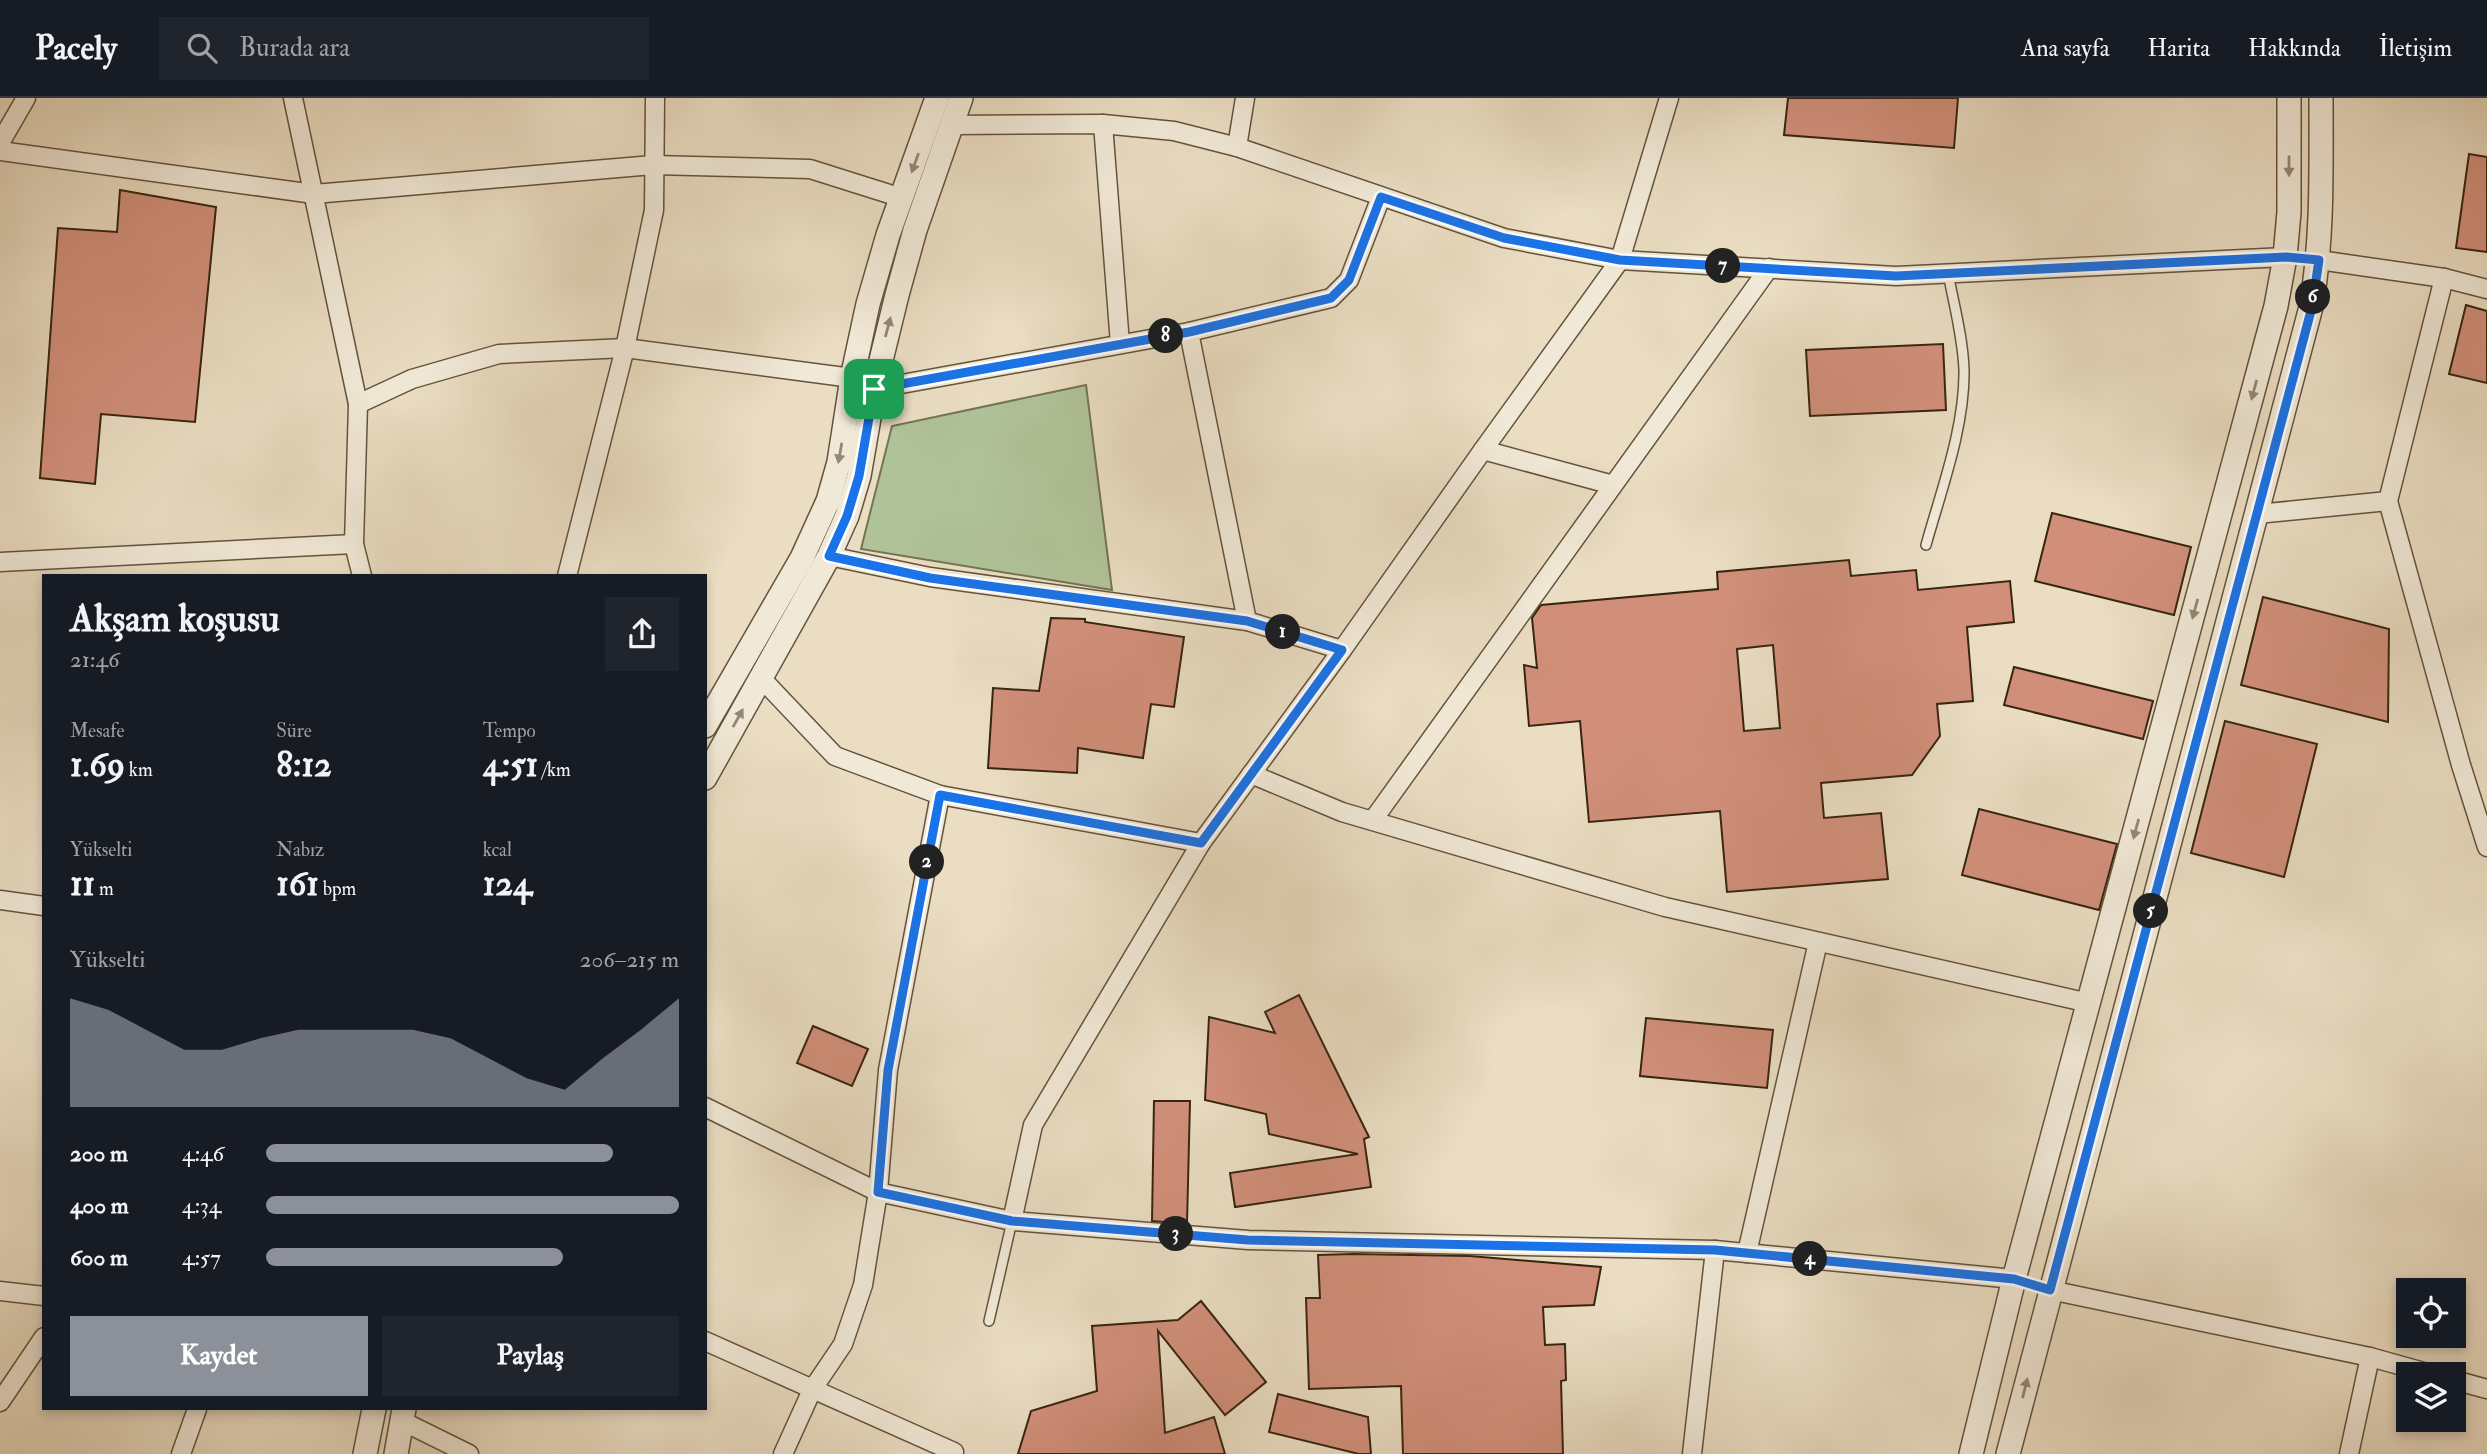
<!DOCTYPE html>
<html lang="tr">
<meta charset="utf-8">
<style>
:root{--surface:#171b24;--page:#20242c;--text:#f1f3f6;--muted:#9ea1a6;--line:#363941;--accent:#8c9099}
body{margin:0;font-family:"IM FELL Double Pica",serif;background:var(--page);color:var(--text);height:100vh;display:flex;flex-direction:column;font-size:26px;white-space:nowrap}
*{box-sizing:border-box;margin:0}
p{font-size:23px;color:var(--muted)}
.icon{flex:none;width:38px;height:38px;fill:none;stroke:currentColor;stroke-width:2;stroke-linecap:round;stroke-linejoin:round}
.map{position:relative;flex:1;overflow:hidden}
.side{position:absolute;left:42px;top:476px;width:665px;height:836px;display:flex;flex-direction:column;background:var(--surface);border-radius:0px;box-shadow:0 4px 10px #0003}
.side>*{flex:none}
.fabs{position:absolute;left:2396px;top:1180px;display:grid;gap:14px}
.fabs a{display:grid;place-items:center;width:70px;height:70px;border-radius:0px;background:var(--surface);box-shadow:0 4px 10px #0003;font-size:35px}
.pin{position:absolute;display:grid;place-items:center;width:60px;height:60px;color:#fff;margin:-30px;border-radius:14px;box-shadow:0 4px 10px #0006}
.km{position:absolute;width:35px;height:35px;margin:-18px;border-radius:50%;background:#222;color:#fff;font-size:19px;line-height:35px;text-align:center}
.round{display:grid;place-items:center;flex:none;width:74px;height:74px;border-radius:0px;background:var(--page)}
.head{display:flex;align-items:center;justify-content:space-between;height:119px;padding:0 28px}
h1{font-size:38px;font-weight:800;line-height:52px}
.figures{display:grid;grid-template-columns:repeat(3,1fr);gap:10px;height:119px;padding:7px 28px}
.figures div{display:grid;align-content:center}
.figures b{font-size:35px;font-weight:800}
.figures small{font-size:19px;font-weight:400}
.figures p{font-size:19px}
.chart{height:196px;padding:14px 28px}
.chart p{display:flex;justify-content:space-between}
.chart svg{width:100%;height:126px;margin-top:7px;fill:var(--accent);opacity:.7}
.cta{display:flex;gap:14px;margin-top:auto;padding:14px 28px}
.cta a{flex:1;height:80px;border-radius:0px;background:var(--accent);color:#fff;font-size:28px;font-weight:800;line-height:80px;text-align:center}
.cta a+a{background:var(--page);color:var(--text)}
ul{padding:0 28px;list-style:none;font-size:23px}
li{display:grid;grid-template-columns:112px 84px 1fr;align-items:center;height:52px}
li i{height:18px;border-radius:9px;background:var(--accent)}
header{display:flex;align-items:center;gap:42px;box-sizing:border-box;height:98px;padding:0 35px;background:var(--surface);border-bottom:2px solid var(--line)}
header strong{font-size:33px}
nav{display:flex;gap:38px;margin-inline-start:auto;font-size:24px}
.search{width:490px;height:63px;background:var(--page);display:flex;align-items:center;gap:18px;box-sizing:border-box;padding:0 24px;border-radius:0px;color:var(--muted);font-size:26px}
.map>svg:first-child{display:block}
</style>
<header>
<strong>Pacely</strong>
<div class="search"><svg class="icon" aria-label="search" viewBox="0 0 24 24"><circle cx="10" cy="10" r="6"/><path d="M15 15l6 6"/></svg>Burada ara</div>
<nav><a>Ana sayfa</a><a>Harita</a><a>Hakkında</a><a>İletişim</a></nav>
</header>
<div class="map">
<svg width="2487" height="1356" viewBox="0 0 2487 1356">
<rect width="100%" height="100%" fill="#eaddc2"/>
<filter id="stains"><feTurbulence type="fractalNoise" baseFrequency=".00286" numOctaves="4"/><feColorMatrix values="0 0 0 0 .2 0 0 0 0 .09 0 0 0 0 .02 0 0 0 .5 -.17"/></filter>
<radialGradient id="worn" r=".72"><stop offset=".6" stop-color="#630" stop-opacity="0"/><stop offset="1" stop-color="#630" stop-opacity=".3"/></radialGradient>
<polygon fill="#b0c298" stroke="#747454" stroke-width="2" points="1086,287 1112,492 861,451 892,328"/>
<g fill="#d18f7a" stroke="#372510" stroke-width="2" fill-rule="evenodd">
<polygon points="1788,0 1958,0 1954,50 1784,37"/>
<polygon points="2469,56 2487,59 2487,154 2456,150"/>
<polygon points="120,92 216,109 195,324 101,316 95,386 40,380 58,130 117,134"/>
<polygon points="2466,207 2487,213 2487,285 2449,276"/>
<polygon points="1943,246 1946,312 1810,318 1806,252"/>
<polygon points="2052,415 2191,449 2174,517 2035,483"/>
<path d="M1849 462 1851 478 1916 472 1918 492 2010 483 2014 524 1967 529 1973 603 1937 606 1940 638 1912 677 1821 685 1824 720 1881 715 1888 781 1727 794 1720 713 1589 724 1580 623 1529 628 1524 567 1537 570 1532 520 1541 507 1718 491 1717 474ZM1773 547 1780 630 1744 633 1737 551Z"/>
<polygon points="2263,499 2389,531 2388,624 2241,587"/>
<polygon points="1051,520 1085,521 1085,524 1184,539 1174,609 1151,606 1143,660 1078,650 1077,675 988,670 993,590 1039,593"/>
<polygon points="2014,569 2153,603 2143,641 2004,607"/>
<polygon points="2225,623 2317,646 2284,779 2191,755"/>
<polygon points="1979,711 2117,746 2099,812 1962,777"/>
<polygon points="1299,897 1369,1039 1364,1041 1371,1089 1235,1109 1230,1075 1358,1056 1269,1036 1266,1016 1205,1002 1209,919 1275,935 1265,914"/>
<polygon points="1646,920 1773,932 1767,990 1640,978"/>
<polygon points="813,928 868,951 852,988 797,965"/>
<polygon points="1154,1003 1190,1003 1187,1126 1152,1123"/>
<polygon points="1353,1156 1470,1158 1601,1169 1594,1207 1543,1209 1545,1247 1565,1246 1566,1282 1561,1283 1563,1356 1403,1356 1401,1288 1309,1291 1306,1200 1320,1200 1318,1157"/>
<polygon points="1201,1203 1266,1284 1225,1317 1158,1233 1165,1335 1214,1319 1225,1356 1018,1356 1031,1313 1097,1293 1092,1228 1178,1222"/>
<polygon points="1278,1296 1368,1319 1371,1356 1359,1356 1269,1334"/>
</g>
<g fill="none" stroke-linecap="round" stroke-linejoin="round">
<g stroke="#64533c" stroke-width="12">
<g id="service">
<path d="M1926 447C1941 393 1965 329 1964 272 1963 240 1954 207 1948 175"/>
<polyline points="989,1223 1012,1123"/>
</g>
</g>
<g stroke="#64533c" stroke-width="21">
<g id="minor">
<polyline points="293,0 358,306"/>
<polyline points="1103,26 1120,246"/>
<polyline points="954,27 1103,26 1174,33 1237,49 1504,140 1620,162 1896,178 2285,159"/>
<polyline points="0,45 26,0"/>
<polyline points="1237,49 1245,0"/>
<polyline points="0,53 314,96 653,67 810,71 902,100"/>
<polyline points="2319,162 2444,180 2487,191"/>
<polyline points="2444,180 2388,403 2461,667 2487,749"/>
<polyline points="1189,234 1247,523"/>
<polyline points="874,291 1189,234 1331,200 1349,182 1381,99"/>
<polyline points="1483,352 1613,387"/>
<polyline points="2257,416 2388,403"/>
<polyline points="829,458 930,479 1247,523 1342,552 1483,352 1620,162 1669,0"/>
<polyline points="0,464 354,446"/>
<polyline points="362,478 354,446 358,306 412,281 499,256 625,250 852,280"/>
<polyline points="567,478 625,250 654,112 655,0"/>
<polyline points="761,580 835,658 940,697 888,972 878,1094 863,1187 843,1246 812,1292 783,1356"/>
<polyline points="1251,676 1342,714 1665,809 2089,905"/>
<polyline points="940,697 1201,745 1342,552"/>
<polyline points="1373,722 1769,170"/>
<polyline points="0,802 44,808"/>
<polyline points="705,1009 878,1094 1012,1123 1033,1027 1201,745"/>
<polyline points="1012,1123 1248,1142 1715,1152 2014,1181"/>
<polyline points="1747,1155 1818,844"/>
<polyline points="2050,1192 2370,1259 2431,1276"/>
<polyline points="0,1193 44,1198"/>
<polyline points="705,1243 954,1354"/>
<polyline points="2454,1282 2487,1291"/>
<polyline points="0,1304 44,1239"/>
<polyline points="402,1323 469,1356"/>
<polyline points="181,1356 197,1311"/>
<polyline points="1692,1356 1715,1152"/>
<polyline points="2349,1356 2370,1259"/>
</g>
</g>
<g stroke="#64533c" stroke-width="26">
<g id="tertiary">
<polyline points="705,628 802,460 828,403 839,364 852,280 868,206 888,137 937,0"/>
<polyline points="705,680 829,458 847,418 859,378 874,291 897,197 915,132 961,0"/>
<polyline points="365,1356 374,1311"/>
<polyline points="396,1356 404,1311"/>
<polyline points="1971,1356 2014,1181 2276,208 2285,159 2289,114 2289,0"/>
<path d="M2008 1356 2311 209C2323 139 2321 71 2321 0"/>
</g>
</g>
<use href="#service" stroke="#f1e9d7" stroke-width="9"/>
<use href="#minor" stroke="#f1e9d7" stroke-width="18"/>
<use href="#tertiary" stroke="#f1e9d7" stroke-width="23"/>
</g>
<defs><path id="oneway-solid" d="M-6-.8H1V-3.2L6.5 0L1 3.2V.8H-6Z" transform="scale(1.75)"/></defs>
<g fill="#948774">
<use href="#oneway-solid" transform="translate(915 65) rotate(110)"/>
<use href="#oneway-solid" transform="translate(2289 68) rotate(90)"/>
<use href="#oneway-solid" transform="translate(888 229) rotate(-75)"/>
<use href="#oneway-solid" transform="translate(2254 292) rotate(105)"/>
<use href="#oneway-solid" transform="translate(840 355) rotate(100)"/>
<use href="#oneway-solid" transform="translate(2195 511) rotate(105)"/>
<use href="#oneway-solid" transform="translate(738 620) rotate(-61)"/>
<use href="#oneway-solid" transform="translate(2136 731) rotate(105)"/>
<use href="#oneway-solid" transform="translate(2025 1290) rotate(-76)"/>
</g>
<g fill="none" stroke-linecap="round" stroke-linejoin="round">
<g stroke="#fff" stroke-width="14">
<polygon id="route" points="1381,99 1504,140 1620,162 1896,178 2286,159 2319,162 2312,209 2050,1192 2014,1181 1715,1152 1248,1142 1012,1123 878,1094 888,972 940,697 1201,745 1342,552 1247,523 930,480 829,458 847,418 859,378 874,291 1189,234 1331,200 1349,182"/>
</g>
<use href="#route" stroke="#1a73e8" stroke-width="9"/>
</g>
<rect width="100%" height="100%" filter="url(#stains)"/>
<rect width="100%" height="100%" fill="url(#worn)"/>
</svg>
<div class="fabs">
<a><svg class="icon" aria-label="locate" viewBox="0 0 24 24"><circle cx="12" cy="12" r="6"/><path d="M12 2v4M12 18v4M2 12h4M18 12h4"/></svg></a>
<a><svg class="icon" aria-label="layers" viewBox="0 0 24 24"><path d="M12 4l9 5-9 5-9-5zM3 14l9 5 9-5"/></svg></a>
</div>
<div class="pin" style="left:874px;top:291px;background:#1e9e55"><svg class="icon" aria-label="arrive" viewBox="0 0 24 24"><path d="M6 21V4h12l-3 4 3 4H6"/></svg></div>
<b class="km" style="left:1283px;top:534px">1</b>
<b class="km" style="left:927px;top:764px">2</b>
<b class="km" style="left:1176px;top:1136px">3</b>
<b class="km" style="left:1810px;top:1161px">4</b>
<b class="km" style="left:2151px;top:813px">5</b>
<b class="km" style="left:2313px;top:199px">6</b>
<b class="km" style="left:1723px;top:168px">7</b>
<b class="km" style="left:1166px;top:238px">8</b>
<section class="side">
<div class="head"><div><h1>Akşam koşusu</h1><p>21:46</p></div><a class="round"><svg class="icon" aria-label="share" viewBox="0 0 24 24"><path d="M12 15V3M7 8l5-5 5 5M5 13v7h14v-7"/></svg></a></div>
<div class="figures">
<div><p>Mesafe</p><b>1.69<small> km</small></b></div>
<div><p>Süre</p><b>8:12</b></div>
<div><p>Tempo</p><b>4:51<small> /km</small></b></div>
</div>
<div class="figures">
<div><p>Yükselti</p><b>11<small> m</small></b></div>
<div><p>Nabız</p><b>161<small> bpm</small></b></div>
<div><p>kcal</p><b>124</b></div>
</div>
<div class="chart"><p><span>Yükselti</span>206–215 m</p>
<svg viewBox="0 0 160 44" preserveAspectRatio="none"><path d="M0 44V6L10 10L20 17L30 24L40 24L50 20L60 17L70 17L80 17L90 17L100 20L110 27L120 34L130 38L140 27L150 17L160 6V44z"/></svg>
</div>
<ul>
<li><b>200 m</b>4:46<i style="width:84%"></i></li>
<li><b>400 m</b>4:34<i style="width:100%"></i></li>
<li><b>600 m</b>4:57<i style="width:72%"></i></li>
</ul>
<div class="cta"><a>Kaydet</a><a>Paylaş</a></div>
</section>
</div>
